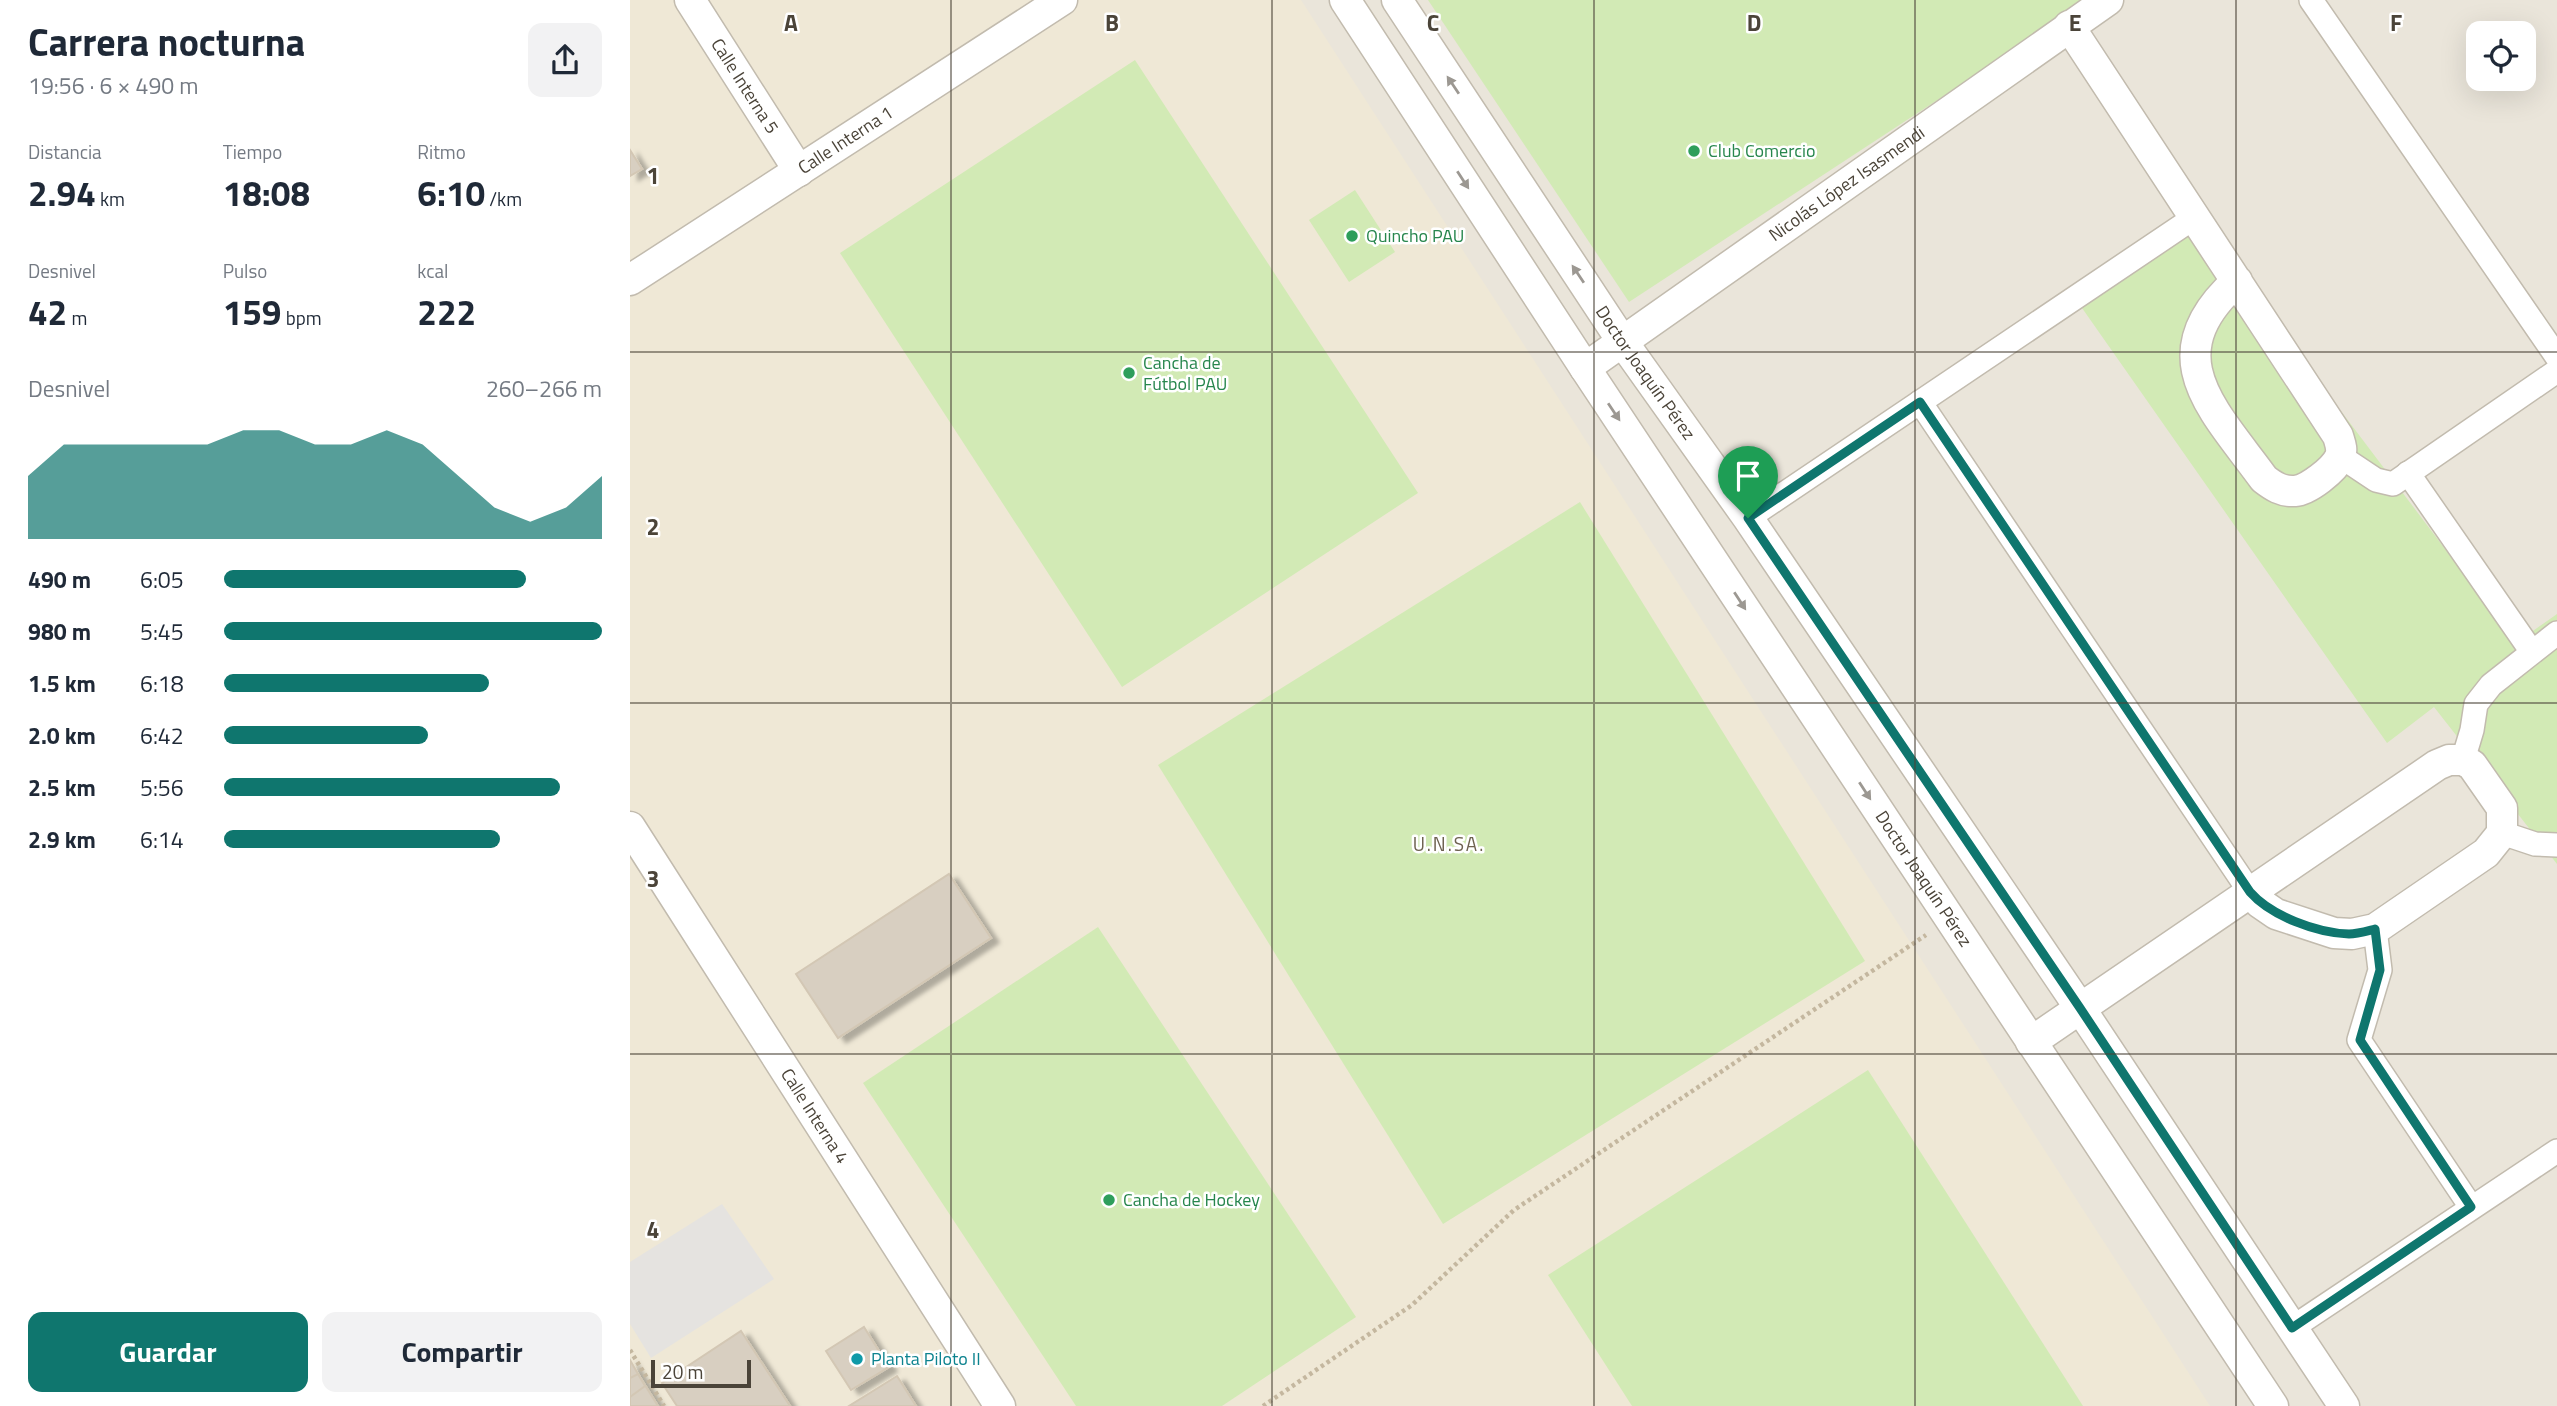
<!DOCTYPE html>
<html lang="es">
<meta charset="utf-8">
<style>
:root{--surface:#fff;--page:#f2f2f3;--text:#1f2937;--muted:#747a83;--accent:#0f766e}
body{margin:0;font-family:"Titillium Web",sans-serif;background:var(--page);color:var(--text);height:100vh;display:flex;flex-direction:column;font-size:26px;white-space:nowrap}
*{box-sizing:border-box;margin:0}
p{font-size:23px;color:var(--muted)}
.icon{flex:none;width:38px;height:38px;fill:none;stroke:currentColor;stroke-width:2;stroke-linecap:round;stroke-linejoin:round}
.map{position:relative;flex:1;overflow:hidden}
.drawer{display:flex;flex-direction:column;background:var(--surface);width:630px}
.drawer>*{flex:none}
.tools{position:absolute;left:1836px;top:21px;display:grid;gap:14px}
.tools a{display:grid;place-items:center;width:70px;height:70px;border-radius:14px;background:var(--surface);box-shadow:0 7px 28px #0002;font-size:35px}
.scale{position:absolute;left:21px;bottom:18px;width:100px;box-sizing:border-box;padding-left:7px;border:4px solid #4b4439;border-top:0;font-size:19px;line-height:24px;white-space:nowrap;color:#4b4439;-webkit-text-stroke:5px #fff;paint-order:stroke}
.pin{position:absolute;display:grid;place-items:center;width:60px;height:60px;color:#fff;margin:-72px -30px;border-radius:50% 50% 50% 0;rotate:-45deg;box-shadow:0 0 7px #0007}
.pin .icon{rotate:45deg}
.round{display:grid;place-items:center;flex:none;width:74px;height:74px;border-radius:14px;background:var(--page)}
.overview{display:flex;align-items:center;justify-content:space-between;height:119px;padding:0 28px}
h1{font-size:38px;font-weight:700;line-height:52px}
.metrics{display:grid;grid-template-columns:repeat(3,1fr);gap:10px;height:119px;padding:7px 28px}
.metrics div{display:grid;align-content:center}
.metrics b{font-size:35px;font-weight:700}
.metrics small{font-size:19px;font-weight:400}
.metrics p{font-size:19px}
.chart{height:196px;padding:14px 28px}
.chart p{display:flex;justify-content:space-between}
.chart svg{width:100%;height:126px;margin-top:7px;fill:var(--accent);opacity:.7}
.button{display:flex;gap:14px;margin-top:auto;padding:14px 28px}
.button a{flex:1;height:80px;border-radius:14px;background:var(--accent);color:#fff;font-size:28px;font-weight:700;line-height:80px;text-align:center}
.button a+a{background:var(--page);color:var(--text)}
ul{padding:0 28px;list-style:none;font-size:23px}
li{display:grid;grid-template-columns:112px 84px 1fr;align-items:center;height:52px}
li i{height:18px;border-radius:9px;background:var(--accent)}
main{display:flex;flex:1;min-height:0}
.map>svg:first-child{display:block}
</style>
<main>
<section class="drawer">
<div class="overview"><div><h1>Carrera nocturna</h1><p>19:56 · 6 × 490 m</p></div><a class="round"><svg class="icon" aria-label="share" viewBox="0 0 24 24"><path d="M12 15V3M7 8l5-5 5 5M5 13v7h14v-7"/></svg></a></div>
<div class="metrics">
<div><p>Distancia</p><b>2.94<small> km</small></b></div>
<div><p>Tiempo</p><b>18:08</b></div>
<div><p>Ritmo</p><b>6:10<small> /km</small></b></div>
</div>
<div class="metrics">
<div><p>Desnivel</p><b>42<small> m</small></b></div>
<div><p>Pulso</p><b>159<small> bpm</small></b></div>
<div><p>kcal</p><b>222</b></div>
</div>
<div class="chart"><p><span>Desnivel</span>260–266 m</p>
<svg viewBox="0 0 160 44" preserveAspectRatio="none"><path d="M0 44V22L10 11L20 11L30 11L40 11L50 11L60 6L70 6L80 11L90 11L100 6L110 11L120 22L130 33L140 38L150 33L160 22V44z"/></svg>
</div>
<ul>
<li><b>490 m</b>6:05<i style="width:80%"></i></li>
<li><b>980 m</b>5:45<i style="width:100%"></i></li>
<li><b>1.5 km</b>6:18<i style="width:70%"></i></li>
<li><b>2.0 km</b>6:42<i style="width:54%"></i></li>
<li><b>2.5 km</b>5:56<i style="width:89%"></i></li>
<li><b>2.9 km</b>6:14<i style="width:73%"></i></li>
</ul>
<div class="button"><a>Guardar</a><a>Compartir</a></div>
</section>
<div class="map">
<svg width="1927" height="1406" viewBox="0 0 1927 1406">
<defs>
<filter id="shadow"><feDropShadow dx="8" dy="4.5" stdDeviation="2" flood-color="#0004"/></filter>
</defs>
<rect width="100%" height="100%" fill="#f6f3ec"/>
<path fill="#eae5da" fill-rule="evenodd" d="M0 0H1927V1406H0ZM1848 33H1894V79H1848Z"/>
<polygon fill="#efe8d6" points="0,0 671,0 1580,1406 0,1406"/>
<g fill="#d2eab5">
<polygon points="798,0 1460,0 999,302"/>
<polygon points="505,60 788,493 492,687 210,253"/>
<polygon points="725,190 765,252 719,282 679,220"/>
<polygon points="1569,223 1886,643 1927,614 1927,864 1804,707 1757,743 1445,298"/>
<polygon points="950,502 1235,961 813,1224 528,765"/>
<polygon points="468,927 726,1317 592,1406 446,1406 233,1083"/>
<polygon points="1238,1070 1453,1406 1002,1406 918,1275"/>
</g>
<polygon fill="#e5e3e0" points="92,1204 144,1279 21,1358 0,1324 0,1262"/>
<g fill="#d8cfc1" stroke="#d3c7b4" stroke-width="2" filter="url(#shadow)">
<polygon points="0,150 12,169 0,176"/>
<polygon points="319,874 361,938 208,1038 166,974"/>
<polygon points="234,1327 259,1367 221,1390 196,1351"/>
<polygon points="111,1331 160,1406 47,1406 32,1383"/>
<polygon points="0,1360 8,1374 28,1406 0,1406"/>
<polygon points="8,1374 15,1386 0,1397 0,1378"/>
<polygon points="267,1376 286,1406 219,1406"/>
</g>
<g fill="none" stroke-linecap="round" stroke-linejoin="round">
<g stroke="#c2bbae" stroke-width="26">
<g id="pedestrian">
<polyline points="1681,0 1927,357"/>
<polyline points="1290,402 1620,892"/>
<polyline points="1710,456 1746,480 1763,484 1927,371"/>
<polyline points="1778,473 1902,652"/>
<polyline points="1118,518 1565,217"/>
<polyline points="1833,760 1842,730 1846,704 1861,685 1927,633"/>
<polyline points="1872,833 1905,844 1927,845"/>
<polyline points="1745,929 1750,970 1729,1040 1841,1207"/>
<polyline points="1662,1328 1927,1151"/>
</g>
</g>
<g stroke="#c2bbae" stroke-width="33">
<g id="minor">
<path id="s1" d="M60 0 169 171"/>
<path id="s2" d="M715 0 955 368 1643 1406"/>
<path id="s3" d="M767 0 992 341 1118 518 1450 1008 1714 1406"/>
<path d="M1439 26 1708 436C1710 443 1713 449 1710 457 1704 470 1678 490 1665 491 1652 492 1643 486 1634 479 1584 410 1523 356 1607 281"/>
<path id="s4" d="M0 280 432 0"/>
<path id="s5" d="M955 368 1478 0"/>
<path id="s6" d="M0 827 370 1406"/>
<polyline points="1401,1042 1807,765 1819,760 1833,760 1842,765 1872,808 1872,833 1856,853 1745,929 1722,934 1704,933 1646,914 1630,903 1620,892"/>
</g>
</g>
<g stroke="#c4b79f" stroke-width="4.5" stroke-dasharray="3.5 3.5" stroke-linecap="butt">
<polyline points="0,1350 34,1406"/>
<polyline points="633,1406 782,1305 884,1210 1296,935"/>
</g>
<use href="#pedestrian" stroke="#fff" stroke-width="23"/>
<use href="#minor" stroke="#fff" stroke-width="30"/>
</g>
<defs><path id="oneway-solid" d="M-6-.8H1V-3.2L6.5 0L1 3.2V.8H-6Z" transform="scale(1.75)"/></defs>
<g fill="#9c9892">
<use href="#oneway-solid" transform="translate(823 85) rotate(-124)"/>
<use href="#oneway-solid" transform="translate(833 180) rotate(57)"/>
<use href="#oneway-solid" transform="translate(948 274) rotate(-124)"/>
<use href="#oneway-solid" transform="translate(984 412) rotate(56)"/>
<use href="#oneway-solid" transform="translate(1110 601) rotate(57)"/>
<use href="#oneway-solid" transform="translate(1235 791) rotate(57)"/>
</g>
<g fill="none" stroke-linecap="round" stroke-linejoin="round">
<g stroke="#fff" stroke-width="14">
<path id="route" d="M1290 402 1620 892C1641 916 1687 933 1719 934 1727 934 1737 931 1745 929L1750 970 1730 1040 1841 1207 1662 1328 1450 1008 1118 518Z"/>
</g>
<use href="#route" stroke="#0f766e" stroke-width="9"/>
</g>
<path fill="none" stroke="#4b4439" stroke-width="2" stroke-opacity="0.55" d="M321 0V1406M642 0V1406M964 0V1406M1285 0V1406M1606 0V1406M0 352H1927M0 703H1927M0 1054H1927"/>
<g fill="#2e9e5b" stroke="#fff" stroke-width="2.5">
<circle cx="1064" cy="151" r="7"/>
<circle cx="722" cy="236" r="7"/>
<circle cx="499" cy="373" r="7"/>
<circle cx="479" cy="1200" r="7"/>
</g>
<circle fill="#0f9aa8" stroke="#fff" stroke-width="2.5" cx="227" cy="1359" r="7"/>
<g text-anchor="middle" stroke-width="5" stroke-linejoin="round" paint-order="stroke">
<g font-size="18" fill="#4b4439" stroke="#fff">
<text dy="6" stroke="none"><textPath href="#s1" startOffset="102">Calle Interna 5</textPath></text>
<text dy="6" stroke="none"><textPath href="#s4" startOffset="257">Calle Interna 1</textPath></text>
<text dy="6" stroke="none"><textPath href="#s5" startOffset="320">Nicolás López Isasmendi</textPath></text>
<text dy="6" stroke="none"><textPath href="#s3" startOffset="448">Doctor Joaquín Pérez</textPath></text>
<text dy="6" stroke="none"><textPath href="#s2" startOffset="1052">Doctor Joaquín Pérez</textPath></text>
<text dy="6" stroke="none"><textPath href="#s6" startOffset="343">Calle Interna 4</textPath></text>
</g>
<g font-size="18" fill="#27864d" stroke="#fff" text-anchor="start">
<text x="1078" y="157">Club Comercio</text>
<text x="736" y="242">Quincho PAU</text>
<text x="513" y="369">Cancha de<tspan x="513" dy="21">Fútbol PAU</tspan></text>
<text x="493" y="1206">Cancha de Hockey</text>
</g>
<g font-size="18" fill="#0d838f" stroke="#fff" text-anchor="start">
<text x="241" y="1365">Planta Piloto II</text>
</g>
<g font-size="19" letter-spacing="2" fill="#6e6250" stroke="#fff">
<text x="819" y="851">U.N.SA.</text>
</g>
</g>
<g font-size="23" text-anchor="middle" font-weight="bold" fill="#4b4439" stroke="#fff" stroke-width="5" stroke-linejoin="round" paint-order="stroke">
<text x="161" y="31">A</text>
<text x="482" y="31">B</text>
<text x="803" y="31">C</text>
<text x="1124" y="31">D</text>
<text x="1445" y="31">E</text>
<text x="1766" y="31">F</text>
<text x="23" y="184">1</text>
<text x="23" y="535">2</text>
<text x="23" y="887">3</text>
<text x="23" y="1238">4</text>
</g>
</svg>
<div class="tools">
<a><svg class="icon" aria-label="locate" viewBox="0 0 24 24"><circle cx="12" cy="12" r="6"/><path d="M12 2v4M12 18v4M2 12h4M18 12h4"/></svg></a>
</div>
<div class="scale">20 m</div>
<div class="pin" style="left:1118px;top:518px;background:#1e9e55"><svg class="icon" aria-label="arrive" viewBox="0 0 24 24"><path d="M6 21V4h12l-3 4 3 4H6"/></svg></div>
</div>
</main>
